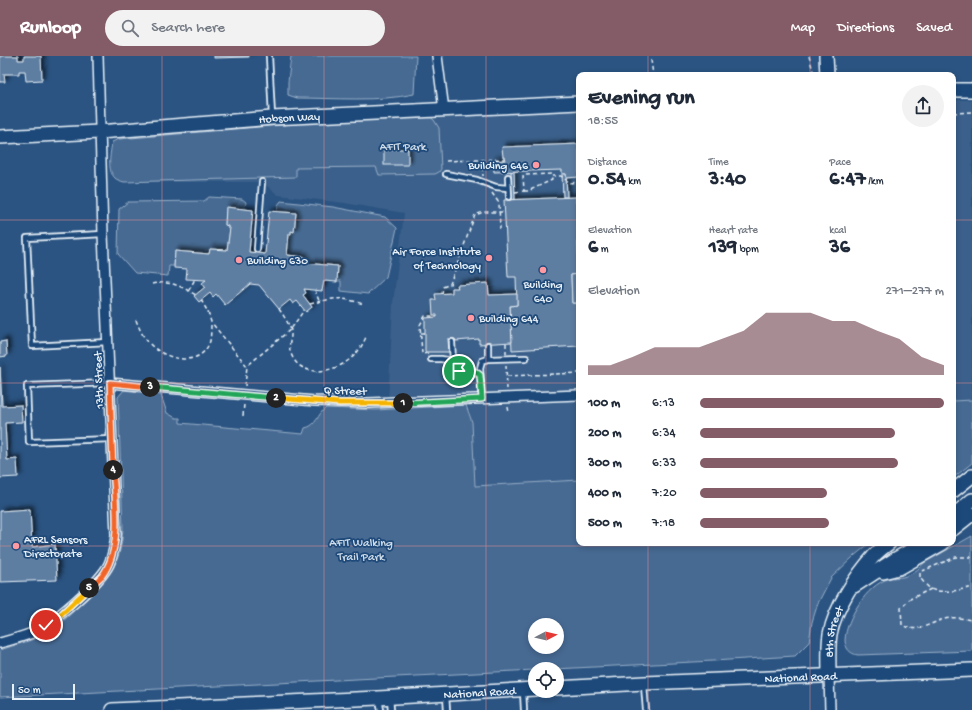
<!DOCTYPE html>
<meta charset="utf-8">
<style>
:root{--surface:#fff;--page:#f2f2f3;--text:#1f2937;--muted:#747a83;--accent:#845c67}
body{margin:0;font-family:"Gochi Hand",sans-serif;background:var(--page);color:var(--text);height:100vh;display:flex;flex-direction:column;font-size:15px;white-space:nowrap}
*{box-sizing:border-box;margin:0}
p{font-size:13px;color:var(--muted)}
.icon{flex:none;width:22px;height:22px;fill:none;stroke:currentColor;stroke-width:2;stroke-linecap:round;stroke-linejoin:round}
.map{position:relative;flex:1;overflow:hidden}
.sheet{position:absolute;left:576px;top:16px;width:380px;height:474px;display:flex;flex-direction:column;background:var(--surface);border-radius:8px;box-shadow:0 2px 6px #0003}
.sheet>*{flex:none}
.needle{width:26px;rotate:83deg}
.fabs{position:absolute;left:528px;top:562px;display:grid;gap:8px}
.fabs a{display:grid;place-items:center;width:36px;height:36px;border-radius:50%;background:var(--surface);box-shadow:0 2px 6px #0003;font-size:20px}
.scale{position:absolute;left:12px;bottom:10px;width:63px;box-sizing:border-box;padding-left:4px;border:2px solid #e8f1f8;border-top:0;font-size:11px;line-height:14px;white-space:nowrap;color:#e8f1f8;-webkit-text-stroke:3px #1f4a7a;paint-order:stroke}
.pin{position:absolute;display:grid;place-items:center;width:34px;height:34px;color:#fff;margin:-17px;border:2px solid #fff;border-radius:50%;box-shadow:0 1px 4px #0007}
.km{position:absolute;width:20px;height:20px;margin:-10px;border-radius:50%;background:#222;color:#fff;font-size:11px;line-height:20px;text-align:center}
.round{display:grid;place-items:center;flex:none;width:42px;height:42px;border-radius:21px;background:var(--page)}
.overview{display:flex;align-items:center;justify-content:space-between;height:68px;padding:0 12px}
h1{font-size:22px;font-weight:800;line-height:30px}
.metrics{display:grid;grid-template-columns:repeat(3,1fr);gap:6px;height:68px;padding:4px 12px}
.metrics div{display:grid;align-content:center}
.metrics b{font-size:20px;font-weight:800}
.metrics small{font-size:11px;font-weight:400}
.metrics p{font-size:11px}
.chart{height:112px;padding:8px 12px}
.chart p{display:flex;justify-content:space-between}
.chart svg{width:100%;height:72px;margin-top:4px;fill:var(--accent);opacity:.7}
ul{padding:0 12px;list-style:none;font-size:13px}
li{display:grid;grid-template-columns:64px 48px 1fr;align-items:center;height:30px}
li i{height:10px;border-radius:5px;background:var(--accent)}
header{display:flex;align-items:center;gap:24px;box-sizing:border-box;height:56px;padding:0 20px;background:var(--accent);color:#fff}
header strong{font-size:19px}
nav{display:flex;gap:22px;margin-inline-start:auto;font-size:14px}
.search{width:280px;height:36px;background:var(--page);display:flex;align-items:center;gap:10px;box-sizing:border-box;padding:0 14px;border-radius:22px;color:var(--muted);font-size:15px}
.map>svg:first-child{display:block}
</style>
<header>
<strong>Runloop</strong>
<div class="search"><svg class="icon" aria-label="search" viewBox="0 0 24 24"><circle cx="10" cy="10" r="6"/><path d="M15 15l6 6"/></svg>Search here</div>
<nav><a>Map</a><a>Directions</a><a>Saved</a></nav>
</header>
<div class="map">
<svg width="972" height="654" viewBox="0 0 972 654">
<defs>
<filter id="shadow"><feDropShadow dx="3.5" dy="-3.5" stdDeviation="2" flood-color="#0009"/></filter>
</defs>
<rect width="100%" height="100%" fill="#2b5482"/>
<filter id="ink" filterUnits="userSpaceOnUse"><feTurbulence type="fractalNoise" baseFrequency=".025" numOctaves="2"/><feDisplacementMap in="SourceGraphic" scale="8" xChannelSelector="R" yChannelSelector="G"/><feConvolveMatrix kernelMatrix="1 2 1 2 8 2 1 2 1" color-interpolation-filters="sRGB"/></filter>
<g filter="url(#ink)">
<g fill="#3a608b">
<polygon points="953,44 972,44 972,344 953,345"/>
<polygon points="579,53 579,424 475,430 472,366 467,344 388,347 393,247 404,157 344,147 278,139 262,126 124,126 115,123 110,116 110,108 112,86 119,83 273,66"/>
</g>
<g fill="#476b93" stroke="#98aec6" fill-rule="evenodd">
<path d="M291 0H416L414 38C379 46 333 42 297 42L288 39V26Z"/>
<path d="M429 60 434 64 439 72 441 113 439 116 435 118 379 119 376 111 296 112V121L124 126C121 125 117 124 115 122 106 114 111 96 112 86L119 83 353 63Z"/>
<polygon points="209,141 242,143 246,146 245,153 226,152 225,169 228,170 228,172 230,172 227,194 210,193 209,198 175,195 174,210 169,210 168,220 135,217 118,198 119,153 128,146 204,145"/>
<polygon points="281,145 333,151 385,161 397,172 386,221 368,238 341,235 341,225 337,225 338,210 304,207 305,201 287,199 289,178 291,175 294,175 296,158 277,156 278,149"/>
<path d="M124 334 161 339 167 357 176 362H180V367L303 378 305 372C317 370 317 358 326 352L376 354 466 349 472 366 475 430 579 424V487H870L854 500 831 522 818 547 812 566 809 586 795 600 713 605 0 641V594C15 589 30 585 44 579 56 573 65 563 75 554 104 527 121 514 123 472L118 341ZM535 569H557V591H535Z"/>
<polygon points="972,344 972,407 953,422 953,345"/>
<path d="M972 480V595L858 599C850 598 845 592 845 584 846 563 867 529 888 523 893 521 898 522 903 521 911 519 919 513 924 507Z"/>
</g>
<g fill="#5d7da1" stroke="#e8f1f8" filter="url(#shadow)">
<polygon points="0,0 18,0 18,4 24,4 24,0 41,0 42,24 26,25 25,15 19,15 19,18 4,18 5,26 0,26"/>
<polygon points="214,0 249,0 249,1 214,2"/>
<polygon points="579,88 579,121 566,122 566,118 562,118 562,114 494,116 493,105 505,104 504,101 503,101 502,91"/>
<rect x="384" y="93" width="24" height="16"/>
<polygon points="514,115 515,143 512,144 511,116"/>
<polygon points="562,118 566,118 567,141 563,141"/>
<polygon points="576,141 576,147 579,147 579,160 577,161 579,218 571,219 572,247 578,247 579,290 512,294 510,250 517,249 516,221 508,221 504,144"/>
<polygon points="226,151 253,154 249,196 265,198 269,155 296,157 294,176 291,175 291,178 289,178 287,199 305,201 304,207 338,210 337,226 324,225 322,235 304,233 306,237 303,239 312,251 306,256 297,245 293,248 290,244 279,253 259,229 250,228 225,249 216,238 213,241 210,237 199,246 194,240 205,231 202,227 206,224 186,223 187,213 174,212 175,195 209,198 210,193 227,194 230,172 228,172 228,170 225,169"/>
<polygon points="579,218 579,247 572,247 571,219"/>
<polygon points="488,227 489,239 517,238 517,249 510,250 512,286 479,288 479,283 456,285 455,283 448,283 449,296 425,296 425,262 437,261 437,259 433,259 432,244 436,244 435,238 452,237 452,232 458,232 457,229"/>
<polygon points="6,285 7,300 0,301 0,286"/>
<polygon points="0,311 2,350 21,349 22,366 5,367 7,404 17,403 18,421 0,422"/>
<polygon points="30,453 32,491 55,488 57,524 0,526 0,455"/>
</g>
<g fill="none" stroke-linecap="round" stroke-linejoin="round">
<g stroke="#e8f1f8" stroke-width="8">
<g id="lane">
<polyline points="269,0 272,60"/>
<polyline points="446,118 477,124 496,131 508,132"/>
<polyline points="508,121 509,141"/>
<polyline points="103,178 27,182 32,290 108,286"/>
<polyline points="257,193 262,126"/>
<path d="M452 286 453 305 457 314C464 318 473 315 480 319"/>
<polyline points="488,289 488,303"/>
<polyline points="431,303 441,303 453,305"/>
<polyline points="110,327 27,330 29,386 112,383"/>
<polyline points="482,343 480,312 482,305 488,303 526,302"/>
<polyline points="644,629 646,654"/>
<polyline points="523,635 524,654"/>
<polyline points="446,640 447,654"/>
<polyline points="390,642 391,654"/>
<polyline points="379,643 381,654"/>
</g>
</g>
<g stroke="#e8f1f8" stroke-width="12">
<g id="street">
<polyline points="437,0 444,54"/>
<polyline points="110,327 315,345 368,347 579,339"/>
<path d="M0 587C11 584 22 581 32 577 51 569 101 526 109 508 113 499 115 489 116 479L103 178 98 0"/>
<polyline points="829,620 830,654"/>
</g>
</g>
<g stroke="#e8f1f8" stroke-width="16">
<g id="secondary">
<polyline points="826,0 827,19"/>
<polyline points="953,34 972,34"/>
<path id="s1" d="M0 81 99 76 272 62 579 47"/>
<polyline points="953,435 972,420"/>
<polyline points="953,460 972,444"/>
<polyline points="953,473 972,458"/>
<polyline points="883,516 899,512 943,487"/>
<polyline points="854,530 894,504 924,487"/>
<path id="s2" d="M829 620C829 606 828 591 830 578 835 552 856 520 873 501 878 495 884 491 889 487"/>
<path id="s3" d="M557 632 644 627 972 614"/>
<path id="s4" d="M112 654 378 642 535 633"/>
</g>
</g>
<g stroke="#e8f1f8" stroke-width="1.5" stroke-dasharray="4 3" stroke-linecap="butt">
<polyline points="809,0 814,19"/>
<polyline points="651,4 653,19"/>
<polyline points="839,19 843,17 848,17"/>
<polyline points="953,57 972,56"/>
<polyline points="482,104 483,120"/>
<polyline points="446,105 504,103"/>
<polyline points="524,135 528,135 552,124 551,120"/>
<polyline points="515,136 524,135 523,119 551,118 551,120 561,120 570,127 579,126"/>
<polyline points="492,137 499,147 500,173"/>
<path d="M152 228C169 224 181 230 196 239"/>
<polyline points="189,234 195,223"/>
<polyline points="315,234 319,245"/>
<polyline points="442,238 443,231 450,228 475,159 484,156 504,156"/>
<polyline points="201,244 208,256 211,266 247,310 291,273 304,254"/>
<path d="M310 248C334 242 339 240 363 248"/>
<path d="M279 253C282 257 291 271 291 275 292 285 286 289 293 302 304 322 335 316 350 303 358 297 362 290 366 281"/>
<path d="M136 264C139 272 142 279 148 286 162 303 201 314 210 285 211 279 211 272 211 266"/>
<polyline points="421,277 426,277"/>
<polyline points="506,287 506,297"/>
<polyline points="428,297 422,298 420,269 425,260 437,260"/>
<polyline points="506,309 507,333"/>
<polyline points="507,320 579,317"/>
<polyline points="245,330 247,310"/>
<polyline points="508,351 509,357"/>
<polyline points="243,360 244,348"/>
<path d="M972 501H956L920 516V522C923 525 927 531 931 533 940 538 963 534 972 531"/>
<path d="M931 533 910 543 901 552 902 569C920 579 932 564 950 562 957 561 965 563 972 564"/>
</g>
<use href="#lane" stroke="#1f4a7a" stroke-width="4.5"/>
<use href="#street" stroke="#1f4a7a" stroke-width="9"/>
<use href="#secondary" stroke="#1f4a7a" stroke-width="13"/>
</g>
</g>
<g fill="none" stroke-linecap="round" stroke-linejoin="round" filter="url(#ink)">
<g stroke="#fff" stroke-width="8">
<polyline id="split-1" points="403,347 482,343 480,319 476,316 459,315"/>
</g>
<g stroke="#fff" stroke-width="8">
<polyline id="split-2" points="276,342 339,347 403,347"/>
</g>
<g stroke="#fff" stroke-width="8">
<polyline id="split-3" points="150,331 276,342"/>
</g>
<g stroke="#fff" stroke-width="8">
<polyline id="split-4" points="113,414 110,327 150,331"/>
</g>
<g stroke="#fff" stroke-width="8">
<path id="split-5" d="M89 532C93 528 98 524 102 520 123 492 115 446 113 414"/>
</g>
<g stroke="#fff" stroke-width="8">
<polyline id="split-6" points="46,569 58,561 89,532"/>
</g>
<use href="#split-1" stroke="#22a559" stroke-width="5"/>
<use href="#split-2" stroke="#f5b400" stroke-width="5"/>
<use href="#split-3" stroke="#22a559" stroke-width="5"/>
<use href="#split-4" stroke="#f0652b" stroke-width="5"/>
<use href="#split-5" stroke="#f0652b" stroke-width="5"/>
<use href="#split-6" stroke="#f5b400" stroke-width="5"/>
</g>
<path fill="none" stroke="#df8c90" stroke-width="1" stroke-opacity="0.55" d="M162 0V654M324 0V654M486 0V654M648 0V19M810 0V19M0 164H579M953 164H972M0 327H579M953 327H972M648 487V654M810 487V654M0 490H972"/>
<g fill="#ff9aa2" stroke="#1f4a7a" stroke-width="1.5">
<circle cx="536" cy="109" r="4"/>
<circle cx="489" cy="202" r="4"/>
<circle cx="239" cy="204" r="4"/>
<circle cx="543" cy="214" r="4"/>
<circle cx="471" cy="262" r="4"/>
<circle cx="16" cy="490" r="4"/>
</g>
<g text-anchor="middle" stroke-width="3.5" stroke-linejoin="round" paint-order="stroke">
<g font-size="12" fill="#e8f1f8" stroke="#1f4a7a">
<text dy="4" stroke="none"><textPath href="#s1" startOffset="290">Hobson Way</textPath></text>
<text transform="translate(98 324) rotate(-92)" y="4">13th Street</text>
<text transform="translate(345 334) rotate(2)" y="4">Q Street</text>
<text dy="4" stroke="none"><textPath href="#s2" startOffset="45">8th Street</textPath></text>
<text dy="4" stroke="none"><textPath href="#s3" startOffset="244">National Road</textPath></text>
<text dy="4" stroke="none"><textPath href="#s4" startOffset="368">National Road</textPath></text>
</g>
<g font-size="12" fill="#d0dde9" stroke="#1f4a7a">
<text x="403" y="94">AFIT Park</text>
<text x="361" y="490">AFIT Walking<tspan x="361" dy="14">Trail Park</tspan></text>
</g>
<g font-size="12" fill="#e8f1f8" stroke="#1f4a7a" text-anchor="start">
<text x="528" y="113" text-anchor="end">Building 646</text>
<text x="481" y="199" text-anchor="end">Air Force Institute<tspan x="481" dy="14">of Technology</tspan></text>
<text x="247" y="208">Building 630</text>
<text x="543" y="232" text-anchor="middle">Building<tspan x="543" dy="14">640</tspan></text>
<text x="479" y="266">Building 644</text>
<text x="24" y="487">AFRL Sensors<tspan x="24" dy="14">Directorate</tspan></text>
</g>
</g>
</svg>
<div class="fabs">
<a><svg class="needle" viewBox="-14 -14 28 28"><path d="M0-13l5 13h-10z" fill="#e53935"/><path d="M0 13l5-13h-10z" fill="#747a83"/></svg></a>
<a><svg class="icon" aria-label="locate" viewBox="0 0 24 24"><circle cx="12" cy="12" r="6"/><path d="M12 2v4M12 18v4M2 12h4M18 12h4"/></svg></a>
</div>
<div class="scale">50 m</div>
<div class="pin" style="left:459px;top:315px;background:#1e9e55"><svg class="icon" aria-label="arrive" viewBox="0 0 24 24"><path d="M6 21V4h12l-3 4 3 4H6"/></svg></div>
<div class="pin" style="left:46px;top:569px;background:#d93025"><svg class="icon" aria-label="check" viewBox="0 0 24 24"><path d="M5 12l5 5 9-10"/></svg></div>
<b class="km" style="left:403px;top:347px">1</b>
<b class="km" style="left:276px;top:342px">2</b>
<b class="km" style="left:150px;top:331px">3</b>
<b class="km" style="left:113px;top:414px">4</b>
<b class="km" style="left:89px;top:532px">5</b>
<section class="sheet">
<div class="overview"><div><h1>Evening run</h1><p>18:55</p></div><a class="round"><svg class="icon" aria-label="share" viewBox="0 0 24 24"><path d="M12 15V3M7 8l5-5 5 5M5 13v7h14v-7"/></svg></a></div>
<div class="metrics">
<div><p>Distance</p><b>0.54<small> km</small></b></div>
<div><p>Time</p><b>3:40</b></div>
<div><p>Pace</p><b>6:47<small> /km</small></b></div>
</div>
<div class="metrics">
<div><p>Elevation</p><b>6<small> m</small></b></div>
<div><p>Heart rate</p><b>139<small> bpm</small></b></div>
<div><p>kcal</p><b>36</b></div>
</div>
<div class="chart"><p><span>Elevation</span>271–277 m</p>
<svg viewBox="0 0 160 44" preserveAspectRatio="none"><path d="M0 44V38L10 38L20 33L30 27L40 27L50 27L60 22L70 17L80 6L90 6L100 6L110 11L120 11L130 17L140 22L150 33L160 38V44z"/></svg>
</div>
<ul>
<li><b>100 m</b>6:13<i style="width:100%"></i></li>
<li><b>200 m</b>6:34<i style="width:80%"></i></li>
<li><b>300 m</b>6:33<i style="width:81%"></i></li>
<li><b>400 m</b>7:20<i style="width:52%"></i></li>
<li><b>500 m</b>7:18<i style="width:53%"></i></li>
</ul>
</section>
</div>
